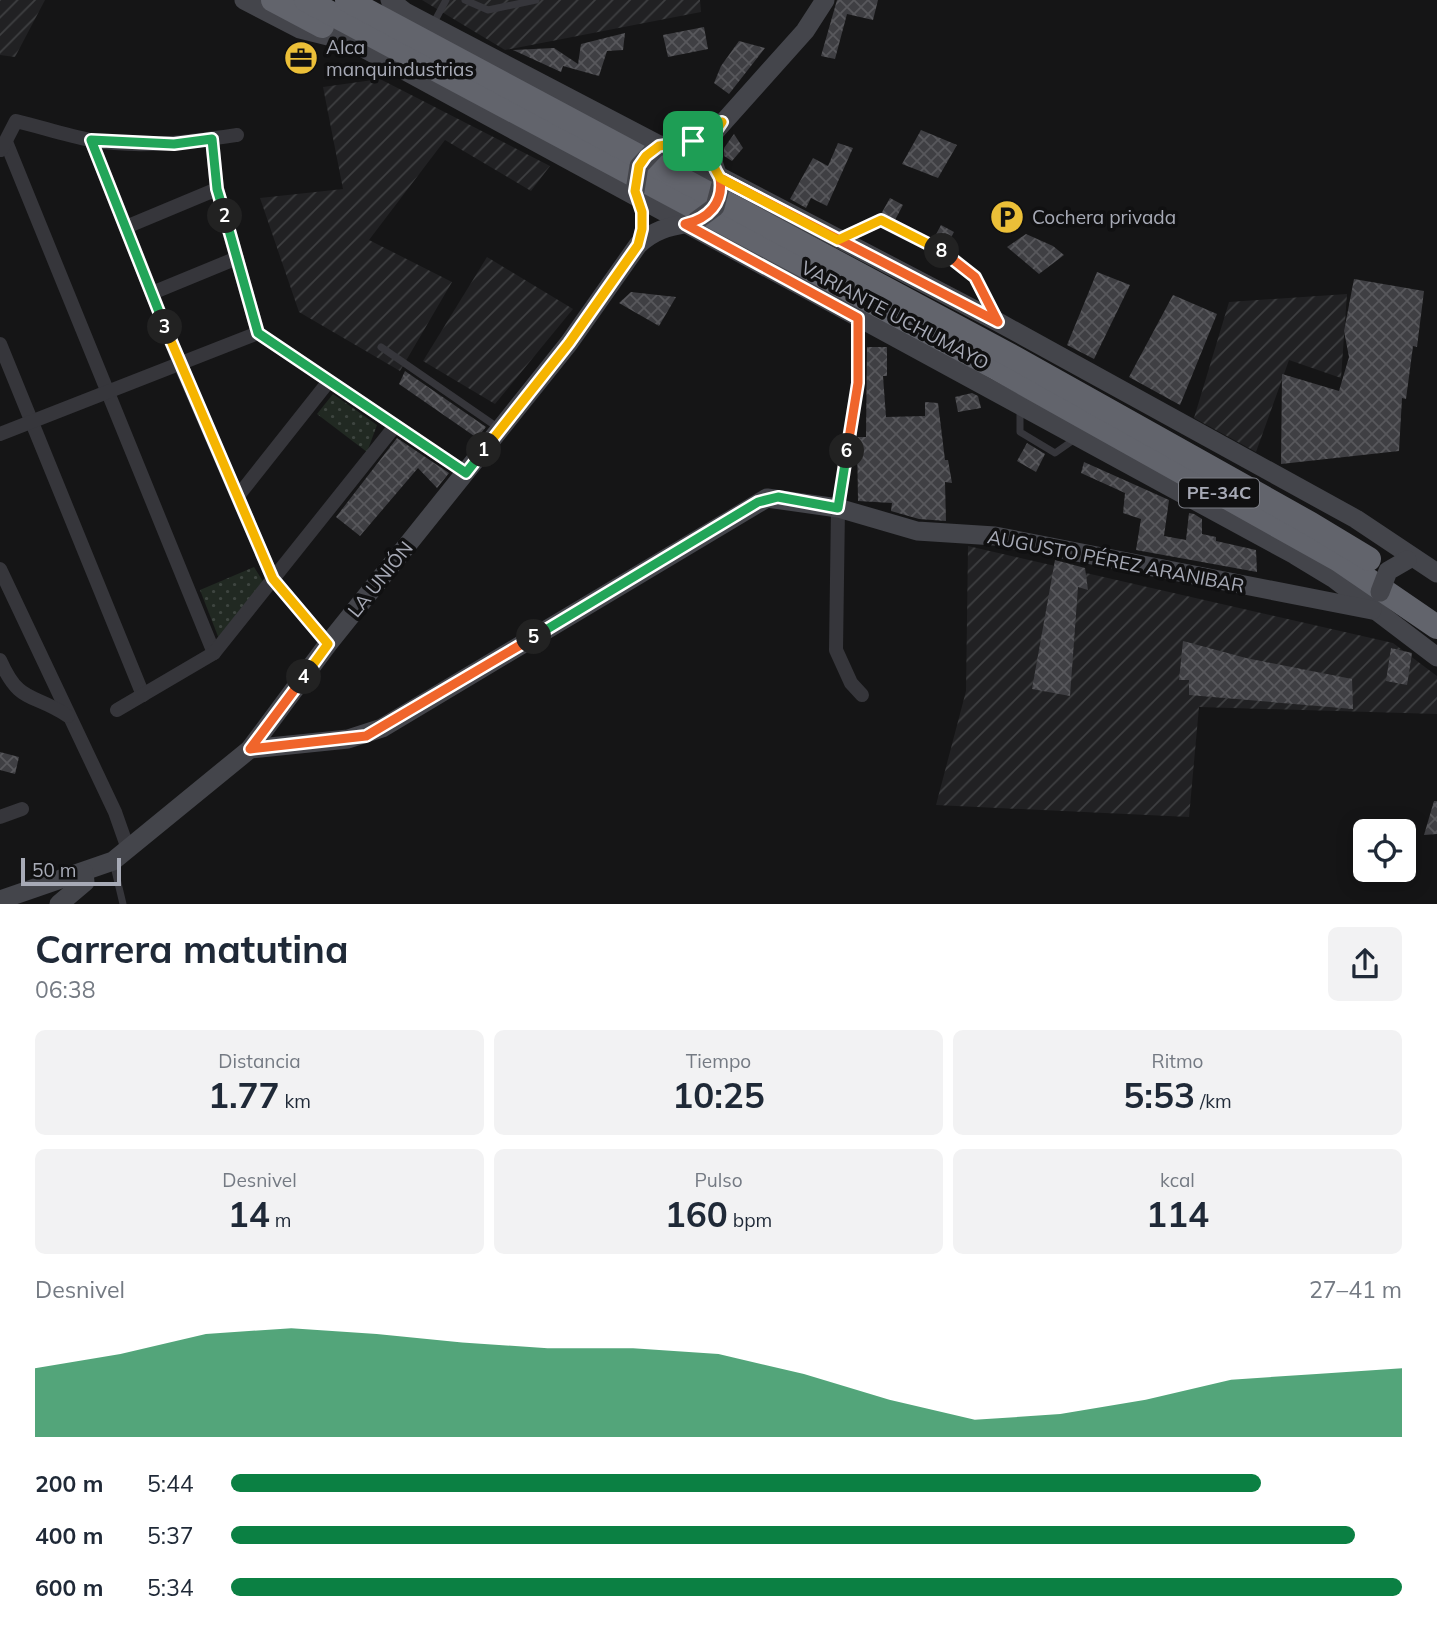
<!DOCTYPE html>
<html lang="es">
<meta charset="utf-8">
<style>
:root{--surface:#fff;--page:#f2f2f3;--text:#1f2937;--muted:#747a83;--accent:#0b8043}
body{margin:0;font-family:Mulish,sans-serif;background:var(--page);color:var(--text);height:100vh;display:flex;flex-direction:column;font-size:26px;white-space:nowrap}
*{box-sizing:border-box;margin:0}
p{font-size:23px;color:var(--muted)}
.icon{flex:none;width:38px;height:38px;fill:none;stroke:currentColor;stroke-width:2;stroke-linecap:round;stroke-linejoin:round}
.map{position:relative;height:904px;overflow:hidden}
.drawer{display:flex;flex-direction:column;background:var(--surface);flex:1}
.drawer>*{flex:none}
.fabs{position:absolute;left:1353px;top:819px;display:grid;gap:14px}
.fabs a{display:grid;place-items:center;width:63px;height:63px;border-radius:10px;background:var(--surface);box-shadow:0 4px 18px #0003;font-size:35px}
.scale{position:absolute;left:21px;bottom:18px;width:100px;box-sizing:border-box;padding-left:7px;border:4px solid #a7aab6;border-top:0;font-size:19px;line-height:24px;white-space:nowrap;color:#a7aab6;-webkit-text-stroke:5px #101011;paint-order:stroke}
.pin{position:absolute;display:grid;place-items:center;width:60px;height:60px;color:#fff;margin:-30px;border-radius:14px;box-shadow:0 4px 10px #0006}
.km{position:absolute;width:35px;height:35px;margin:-18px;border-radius:50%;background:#222;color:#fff;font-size:19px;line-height:35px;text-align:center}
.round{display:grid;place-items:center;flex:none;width:74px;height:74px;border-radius:10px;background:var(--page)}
.headline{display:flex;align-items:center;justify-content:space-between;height:119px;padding:0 35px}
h1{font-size:38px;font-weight:700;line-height:52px}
.metrics{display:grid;grid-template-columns:repeat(3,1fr);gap:10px;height:119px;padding:7px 35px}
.metrics div{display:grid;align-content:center;border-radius:10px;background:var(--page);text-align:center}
.metrics b{font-size:35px;font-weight:700}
.metrics small{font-size:19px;font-weight:400}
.metrics p{font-size:19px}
.chart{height:196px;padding:14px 35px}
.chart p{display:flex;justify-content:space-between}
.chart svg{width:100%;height:126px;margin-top:7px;fill:var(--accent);opacity:.7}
ul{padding:0 35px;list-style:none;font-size:23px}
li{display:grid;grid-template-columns:112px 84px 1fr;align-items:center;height:52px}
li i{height:18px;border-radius:9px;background:var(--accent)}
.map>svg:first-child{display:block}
</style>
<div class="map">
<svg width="1437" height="904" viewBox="0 0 1437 904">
<defs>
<pattern id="industrial-furrows" width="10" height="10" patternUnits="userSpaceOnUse" patternTransform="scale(1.75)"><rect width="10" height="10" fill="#212123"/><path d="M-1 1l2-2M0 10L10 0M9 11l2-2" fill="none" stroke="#3e3f41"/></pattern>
<pattern id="park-dots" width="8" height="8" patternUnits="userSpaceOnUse" patternTransform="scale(1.75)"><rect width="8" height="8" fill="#212922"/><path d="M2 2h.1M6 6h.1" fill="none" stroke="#3e4540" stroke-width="1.8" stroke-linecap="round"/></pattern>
<pattern id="building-cross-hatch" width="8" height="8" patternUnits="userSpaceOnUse" patternTransform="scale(1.75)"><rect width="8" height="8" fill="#3f3f43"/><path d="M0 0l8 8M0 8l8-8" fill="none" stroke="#58585c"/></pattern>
</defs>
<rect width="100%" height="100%" fill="#151516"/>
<g fill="url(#industrial-furrows)">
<polygon points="0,0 45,0 15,57 0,55"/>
<polygon points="422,0 700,0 701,12 505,50"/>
<polygon points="380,79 550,166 531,191 445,140 369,240 452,282 400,371 299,312 260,198 343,189 323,87"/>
<polygon points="487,257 573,309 495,404 423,361"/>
<polygon points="1347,294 1341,378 1289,360 1256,452 1194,418 1229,302"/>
<polygon points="968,546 1393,643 1437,676 1437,714 1199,707 1189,817 936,805 966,691"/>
</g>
<g fill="url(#park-dots)">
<polygon points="333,394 377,425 367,452 317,414"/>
<polygon points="254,567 264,583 219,639 200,590"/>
</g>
<g fill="url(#building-cross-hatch)">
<polygon points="837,0 878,0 873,20 847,14 835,59 821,56"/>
<polygon points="704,27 708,49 668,57 663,35"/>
<polygon points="625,33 623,50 607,51 599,76 563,66 561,72 513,50 554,48 578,64 581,44"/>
<polygon points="739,41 765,48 729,94 714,83 721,66"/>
<polygon points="921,130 957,145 938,178 902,164"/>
<polygon points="734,134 743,148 732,161 724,156 724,148"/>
<polygon points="838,143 853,148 827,206 811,198 806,208 790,199 813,158 828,166"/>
<polygon points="890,198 903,205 895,220 881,214"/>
<polygon points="941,225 954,232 946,247 933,240"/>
<polygon points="1026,234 1053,246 1064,255 1039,274 1007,247"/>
<polygon points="1097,272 1130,285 1094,359 1067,345"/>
<polygon points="1354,279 1424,291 1417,347 1413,346 1406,399 1402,398 1399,451 1281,464 1282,374 1339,391 1349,357 1344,331"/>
<polygon points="631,292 676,297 659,326 619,303"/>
<polygon points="1173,295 1217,314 1180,405 1129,377"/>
<polygon points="867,347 887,347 887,376 883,376 886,417 925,416 925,402 938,403 945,460 948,460 952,483 945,482 946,521 919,519 891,511 892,503 858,501 857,437 866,437"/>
<polygon points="405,371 486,427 477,438 399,384"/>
<polygon points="972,393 978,396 981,408 958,412 955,397"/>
<polygon points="397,438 449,473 437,488 418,468 360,536 336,517"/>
<polygon points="1027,443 1045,454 1036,472 1017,461"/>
<polygon points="1084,462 1169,500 1164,536 1186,540 1189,513 1194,514 1202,519 1202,534 1216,537 1216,541 1256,550 1257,572 1136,550 1141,519 1123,513 1125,493 1081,473"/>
<polygon points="1055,560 1085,568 1088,590 1078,587 1070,696 1032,689"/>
<polygon points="1183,641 1246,658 1352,679 1353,709 1189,695 1189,680 1179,680"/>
<polygon points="1391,648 1412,653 1407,685 1386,681"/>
<polygon points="0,752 19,757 15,774 0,770"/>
<polygon points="1434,801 1437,801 1437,834 1424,835"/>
</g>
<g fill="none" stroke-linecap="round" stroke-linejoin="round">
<g stroke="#36363b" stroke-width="7">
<polyline points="465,0 488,10 536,0"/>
<polyline points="432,26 446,0"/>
<polyline points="844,237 881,220 951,256 975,277 994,315"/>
<polyline points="381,347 500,429"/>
<polyline points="1020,407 1020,432 1055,453 1075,439"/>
<polyline points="838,507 858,383 858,321"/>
<polyline points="113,862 123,904"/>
</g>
<g stroke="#36363b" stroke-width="14">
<polyline points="212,139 217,189 258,333 466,473"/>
<polyline points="91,140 180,364 273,579 328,644"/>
<polyline points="6,142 214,653"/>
<path d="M1 150 16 121C41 127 65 135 90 140 140 149 188 142 237 135"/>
<polyline points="126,227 217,189"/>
<polyline points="152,293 237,258"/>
<polyline points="0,344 143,695"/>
<polyline points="0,434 258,333"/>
<polyline points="238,496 329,381"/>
<polyline points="838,508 836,650 851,683 862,695"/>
<polyline points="0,569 115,812 128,849"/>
<path d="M0 660C20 705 32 692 68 716"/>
<polyline points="117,710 214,653 395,426"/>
<polyline points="0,817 22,809"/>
</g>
<g stroke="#44454b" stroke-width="19">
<polyline points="244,0 300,29 352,42 1295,555 1333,578 1437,657"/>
<polyline points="390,0 405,12 998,322 1356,519 1437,573"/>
<polyline points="659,146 693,141 718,125"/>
<path d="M720 182C714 164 708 155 712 135L805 31 825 0"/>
<polyline points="250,749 348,739 382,728 767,498 838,508 917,531 995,536 1372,610"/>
<path d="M0 900 113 861 250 749 328 644 569 343 638 245C654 230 667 227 689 223"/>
<polyline points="59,904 85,882 84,873"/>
</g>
<g stroke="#62646c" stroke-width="24">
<polyline points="273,0 322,26"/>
<polyline points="306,0 996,368 1339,560 1437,627"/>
<polyline points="347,0 1015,358 1311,524 1369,559"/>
</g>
<g stroke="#44454b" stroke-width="19">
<polyline points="635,191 639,166 656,148"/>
<polyline points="696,221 715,207 721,184"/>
<polyline points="1380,592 1388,571 1407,560"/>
</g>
</g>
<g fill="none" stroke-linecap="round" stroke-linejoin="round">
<g stroke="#fff" stroke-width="14">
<polyline id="split-1" points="484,450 569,343 638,245 642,229 642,212 635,191 639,166 646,156 659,146 693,141"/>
</g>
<g stroke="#fff" stroke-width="14">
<polyline id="split-2" points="225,216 258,333 466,473 484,450"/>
</g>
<g stroke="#fff" stroke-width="14">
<polyline id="split-3" points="165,327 91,140 174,144 212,139 217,189 225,216"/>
</g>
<g stroke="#fff" stroke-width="14">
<polyline id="split-4" points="165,327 273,579 328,644 304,677"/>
</g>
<g stroke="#fff" stroke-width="14">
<polyline id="split-5" points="304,677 250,749 366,736 534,637"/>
</g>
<g stroke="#fff" stroke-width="14">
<polyline id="split-6" points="534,637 758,502 778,497 838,508 847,451"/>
</g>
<g stroke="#fff" stroke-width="14">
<path id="split-7" d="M724 180 720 178C724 203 708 219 685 224L858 318V383L847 451"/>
</g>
<g stroke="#fff" stroke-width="14">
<polyline id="split-8" points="724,180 998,322 975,277 942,251"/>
</g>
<g stroke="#fff" stroke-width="14">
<path id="split-9" d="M693 141 722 122C707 142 707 157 720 178L838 240 881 220 942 251"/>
</g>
<use href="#split-1" stroke="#f5b400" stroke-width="9"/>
<use href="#split-2" stroke="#22a559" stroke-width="9"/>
<use href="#split-3" stroke="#22a559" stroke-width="9"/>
<use href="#split-4" stroke="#f5b400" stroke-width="9"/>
<use href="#split-5" stroke="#f0652b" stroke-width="9"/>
<use href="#split-6" stroke="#22a559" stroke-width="9"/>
<use href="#split-7" stroke="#f0652b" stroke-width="9"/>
<use href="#split-8" stroke="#f0652b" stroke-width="9"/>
<use href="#split-9" stroke="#f5b400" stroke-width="9"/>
</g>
<defs>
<g id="office-disc" transform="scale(1.75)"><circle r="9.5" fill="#ebbf38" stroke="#101011"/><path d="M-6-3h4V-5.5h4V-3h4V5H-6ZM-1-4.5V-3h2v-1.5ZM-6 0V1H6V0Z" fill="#111"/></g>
<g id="parking-disc" transform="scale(1.75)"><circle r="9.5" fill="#ebbf38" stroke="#101011"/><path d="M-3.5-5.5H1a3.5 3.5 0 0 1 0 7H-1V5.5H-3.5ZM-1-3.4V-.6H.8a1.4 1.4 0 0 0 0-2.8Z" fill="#111"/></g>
</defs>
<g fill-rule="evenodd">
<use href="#office-disc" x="301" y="58"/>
<use href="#parking-disc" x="1007" y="217"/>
</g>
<g text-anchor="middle" stroke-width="7" stroke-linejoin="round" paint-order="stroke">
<rect fill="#101011" stroke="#7a7c84" stroke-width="2" x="1179" y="478.5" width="80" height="29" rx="5"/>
<g font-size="18" font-weight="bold" fill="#a7aab6">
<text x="1219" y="499">PE-34C</text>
</g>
<g font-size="19" fill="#a7aab6" stroke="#101011" text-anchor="start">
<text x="326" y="54">Alca<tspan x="326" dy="22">manquindustrias</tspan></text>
<text x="1032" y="224">Cochera privada</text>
</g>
<g font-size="19" fill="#a7aab6" stroke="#101011">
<text transform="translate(895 315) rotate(28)" y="7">VARIANTE UCHUMAYO</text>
<text transform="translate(1116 561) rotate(11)" y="7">AUGUSTO PÉREZ ARANIBAR</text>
<text transform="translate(380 579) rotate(-51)" y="7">LA UNIÓN</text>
</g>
</g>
</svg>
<div class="fabs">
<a><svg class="icon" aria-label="locate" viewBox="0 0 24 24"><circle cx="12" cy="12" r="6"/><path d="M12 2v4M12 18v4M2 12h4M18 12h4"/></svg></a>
</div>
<div class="scale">50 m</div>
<div class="pin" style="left:693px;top:141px;background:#1e9e55"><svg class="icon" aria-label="arrive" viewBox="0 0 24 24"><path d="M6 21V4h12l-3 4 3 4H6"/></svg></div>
<b class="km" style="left:484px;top:450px">1</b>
<b class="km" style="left:225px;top:216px">2</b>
<b class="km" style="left:165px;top:327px">3</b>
<b class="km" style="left:304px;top:677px">4</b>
<b class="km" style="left:534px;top:637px">5</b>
<b class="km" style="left:847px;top:451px">6</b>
<b class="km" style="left:942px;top:251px">8</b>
</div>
<section class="drawer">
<div class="headline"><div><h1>Carrera matutina</h1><p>06:38</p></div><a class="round"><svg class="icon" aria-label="share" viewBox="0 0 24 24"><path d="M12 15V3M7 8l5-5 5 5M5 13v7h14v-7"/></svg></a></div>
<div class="metrics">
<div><p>Distancia</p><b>1.77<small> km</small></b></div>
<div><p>Tiempo</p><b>10:25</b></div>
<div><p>Ritmo</p><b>5:53<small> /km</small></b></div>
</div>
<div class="metrics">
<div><p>Desnivel</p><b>14<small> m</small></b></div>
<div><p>Pulso</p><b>160<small> bpm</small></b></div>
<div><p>kcal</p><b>114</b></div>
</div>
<div class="chart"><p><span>Desnivel</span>27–41 m</p>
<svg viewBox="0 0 160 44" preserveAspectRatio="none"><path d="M0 44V20L10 15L20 8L30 6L40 8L50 11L60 13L70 13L80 15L90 22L100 31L110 38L120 36L130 31L140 24L150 22L160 20V44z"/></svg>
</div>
<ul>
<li><b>200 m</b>5:44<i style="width:88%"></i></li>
<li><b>400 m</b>5:37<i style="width:96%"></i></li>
<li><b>600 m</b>5:34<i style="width:100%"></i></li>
</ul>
</section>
